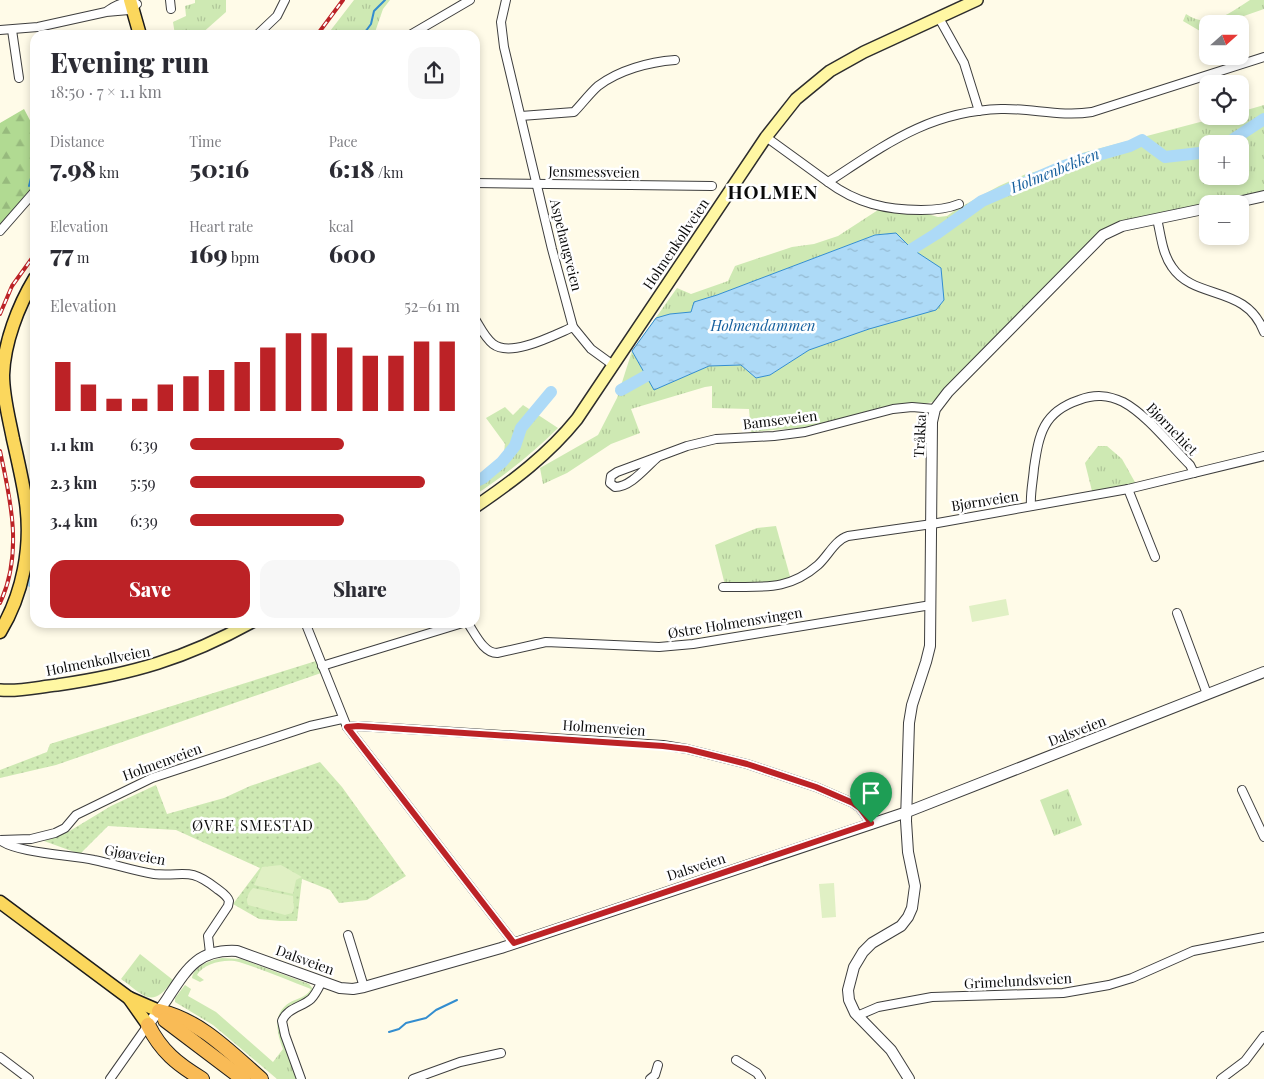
<!DOCTYPE html>
<meta charset="utf-8">
<style>
:root{--surface:#fff;--page:#f7f7f7;--text:#2b2b33;--muted:#7c7c81;--accent:#bc2226}
body{margin:0;font-family:"Playfair Display",serif;background:var(--page);color:var(--text);height:100vh;display:flex;flex-direction:column;font-size:19px;white-space:nowrap}
*{box-sizing:border-box;margin:0}
p{font-size:16px;color:var(--muted)}
.icon{flex:none;width:28px;height:28px;fill:none;stroke:currentColor;stroke-width:2;stroke-linecap:round;stroke-linejoin:round}
.map{position:relative;flex:1;overflow:hidden}
.sheet{position:absolute;left:30px;top:30px;width:450px;height:598px;display:flex;flex-direction:column;background:var(--surface);border-radius:15px;box-shadow:0 2px 8px #0003}
.sheet>*{flex:none}
.needle{width:32px;rotate:69deg}
.fabs{position:absolute;left:1199px;top:15px;display:grid;gap:10px}
.fabs a{display:grid;place-items:center;width:50px;height:50px;border-radius:10px;background:var(--surface);box-shadow:0 2px 8px #0003;font-size:25px}
.pin{position:absolute;display:grid;place-items:center;width:42px;height:42px;color:#fff;margin:-51px -21px;border-radius:50% 50% 50% 0;rotate:-45deg;box-shadow:0 0 5px #0007}
.pin .icon{rotate:45deg}
.round{display:grid;place-items:center;flex:none;width:52px;height:52px;border-radius:15px;background:var(--page)}
.head{display:flex;align-items:center;justify-content:space-between;height:85px;padding:0 20px}
h1{font-size:28px;font-weight:800;line-height:38px}
.metrics{display:grid;grid-template-columns:repeat(3,1fr);gap:8px;height:85px;padding:5px 20px}
.metrics div{display:grid;align-content:center}
.metrics b{font-size:25px;font-weight:800}
.metrics small{font-size:14px;font-weight:400}
.metrics p{font-size:14px}
.chart{height:140px;padding:10px 20px}
.chart p{display:flex;justify-content:space-between}
.chart svg{width:100%;height:90px;margin-top:5px;stroke:var(--accent);stroke-width:6}
.primary-button{display:flex;gap:10px;margin-top:auto;padding:10px 20px}
.primary-button a{flex:1;height:58px;border-radius:15px;background:var(--accent);color:#fff;font-size:20px;font-weight:800;line-height:58px;text-align:center}
.primary-button a+a{background:var(--page);color:var(--text)}
ul{padding:0 20px;list-style:none;font-size:16px}
li{display:grid;grid-template-columns:80px 60px 1fr;align-items:center;height:38px}
li i{height:12px;border-radius:6px;background:var(--accent)}
.map>svg:first-child{display:block}
</style>
<div class="map">
<svg width="1264" height="1079" viewBox="0 0 1264 1079">
<defs>
<pattern id="grass-tufts" width="24" height="20" patternUnits="userSpaceOnUse" patternTransform="scale(1.25)"><rect width="24" height="20" fill="#cee9b3"/><path d="M3 7l-1-3M5 7V3M7 7l1-3M15 17l-1-3M17 17v-4M19 17l1-3" fill="none" stroke="#b0c699"/></pattern>
<pattern id="forest-firs" width="22" height="20" patternUnits="userSpaceOnUse" patternTransform="scale(1.25)"><rect width="22" height="20" fill="#b1da92"/><path d="M5 1l3.5 6h-7zM16 11l3.5 6h-7z" fill="#97ba7d"/></pattern>
<pattern id="park-dots" width="8" height="8" patternUnits="userSpaceOnUse" patternTransform="scale(1.25)"><rect width="8" height="8" fill="#cee9b3"/><path d="M2 2h.1M6 6h.1" fill="none" stroke="#b0c699" stroke-width="1.8" stroke-linecap="round"/></pattern>
<pattern id="water-ripples" width="26" height="14" patternUnits="userSpaceOnUse" patternTransform="scale(1.25)"><rect width="26" height="14" fill="#addaf7"/><path d="M2 4q2-2 4 0t4 0M15 11q2-2 4 0t4 0" fill="none" stroke="#94bad2"/></pattern>
</defs>
<rect width="100%" height="100%" fill="#fffbe8"/>
<g fill="url(#grass-tufts)" fill-rule="evenodd">
<polygon points="195,0 226,0 226,12 200,35 175,35 173,22 186,16 185,6 195,3"/>
<polygon points="354,0 390,0 383,9 374,35 327,35"/>
<path d="M1250 0H1264V9L1221 24H1208L1207 29 1200 31 1183 21 1186 14C1209 30 1230 13 1250 0Z"/>
<path d="M1264 105V193L1121 222 1109 226 1102 231 933 402 809 427 751 432 749 409 712 408V386L705 387 631 409 640 433 611 444 567 473 543 484 540 468 598 435 617 398 632 351 677 288 691 294 728 281 735 266 792 247 814 244 838 236 878 210 924 213 938 217 947 216 957 209 999 186 1026 174 1046 169 1082 153 1223 116H1240V112ZM1208 144H1240V176H1208ZM896 233 912 249 941 269 869 329 809 350 770 375 756 378 741 365 709 366 654 390 632 351 670 314 691 312 694 302 717 295 875 235Z"/>
<path d="M523 405 558 428C532 454 505 475 475 495V479L482 482 502 467 505 444 486 418 505 407 513 415Z"/>
<polygon points="1098,446 1107,446 1122,459 1136,484 1092,491 1085,463"/>
<polygon points="776,526 791,580 778,584 725,585 715,545 757,528"/>
<polygon points="1068,789 1082,825 1054,836 1040,800"/>
<path d="M140 954 173 980C152 1010 145 996 121 979Z"/>
<path d="M222 958 241 959 309 984 313 989C308 1000 298 1002 289 1008 283 1011 279 1017 279 1024 278 1035 293 1067 298 1079H277L213 1025 175 1002V998L185 985 191 989 188 996 216 1012 273 1062 283 1049C277 1034 272 1014 289 1003 297 998 306 998 311 989 287 980 262 969 239 962 227 958 203 963 197 975L204 980 200 982 192 978C194 966 211 960 222 958Z"/>
</g>
<polygon fill="url(#forest-firs)" points="24,109 33,126 35,126 35,187 27,193 0,228 0,123"/>
<g fill="url(#park-dots)">
<polygon points="316,661 321,673 56,765 0,778 0,770 47,752 50,744"/>
<polygon points="320,762 342,787 406,876 367,900 339,903 330,890 302,879 297,921 280,921 259,919 233,904 260,868 176,830 108,826 80,854 44,841 68,832 111,806 156,785 167,814 224,798 250,786"/>
</g>
<g fill="#e0f0c4">
<polygon points="1006,599 1009,615 972,622 969,606"/>
<polygon points="281,865 302,877 296,880 293,894 254,885 262,867"/>
<polygon points="834,883 836,917 822,918 819,884"/>
<path d="M253 888 293 896 294 908 292 913 285 915 248 905C245 899 249 892 253 888Z"/>
</g>
<polygon fill="url(#water-ripples)" stroke="#338dcf" points="896,233 912,249 941,268 944,300 936,310 869,329 809,350 770,375 756,378 741,365 709,366 654,390 632,351 656,318 670,314 691,312 694,302 717,295 875,235"/>
<g fill="none" stroke-linecap="round" stroke-linejoin="round">
<g stroke="#338dcf" stroke-width="2">
<polyline points="363,35 371,24 374,11 385,0"/>
<polyline points="29,186 31,178 35,172"/>
<polyline points="389,1032 399,1029 406,1023 426,1018 436,1010 457,1000"/>
</g>
<g stroke="#addaf7" stroke-width="12">
<polyline points="1226,144 1264,119"/>
<polyline points="912,249 936,234 982,201 1059,168 1084,159 1130,146 1142,140 1165,157 1208,152"/>
<polyline points="621,390 646,376"/>
<polyline points="475,482 483,478 502,462 515,446 521,428 551,392"/>
<polyline points="29,580 35,583"/>
</g>
<polyline stroke="#dad7c7" stroke-width="14" stroke-dasharray="14 7" stroke-linecap="butt" points="141,1013 158,1027"/>
<g stroke="#3e3e3e" stroke-width="10">
<g id="minor">
<polyline points="170,0 171,9"/>
<polyline points="506,0 501,22 504,47 552,249 573,327 591,349 613,365"/>
<polyline points="939,18 964,63 979,111"/>
<path d="M0 30 38 27 106 12 129 10 132 9 137 4C126 0 115 5 106 12"/>
<polyline points="12,30 19,78"/>
<polyline points="257,35 277,16 285,0"/>
<polyline points="410,35 470,0"/>
<path d="M521 116 574 112C582 104 589 94 598 86 619 70 649 62 675 60"/>
<path d="M766 137 828 182C885 145 929 111 1001 109 1031 108 1061 117 1092 112L1264 57"/>
<path d="M828 182C856 203 886 210 921 210 934 210 947 209 959 204"/>
<polyline points="475,183 712,186"/>
<path d="M1157 219C1161 235 1162 253 1172 267 1195 301 1246 284 1264 332"/>
<polyline points="0,231 35,191"/>
<path d="M475 319C480 327 485 338 493 344 511 358 554 335 573 327"/>
<path d="M658 457C646 467 631 487 615 487L610 483 611 476 617 472 687 446 716 439 774 436 805 432 893 409 912 407 935 409"/>
<polyline points="1128,489 1155,557"/>
<path d="M1031 506C1030 494 1033 481 1034 468 1039 434 1043 412 1079 400 1095 394 1108 395 1123 402 1146 414 1171 446 1190 465L1194 473"/>
<path d="M723 587C761 586 787 592 818 565 828 556 835 540 848 536L932 524 1128 489 1264 456"/>
<polyline points="1177,613 1207,694"/>
<polyline points="305,622 347,727 514,943"/>
<path d="M467 622C475 633 483 653 497 653L546 642 659 647 693 644 931 605"/>
<polyline points="322,666 466,622"/>
<polyline points="347,727 358,726 663,745 687,749 747,764 816,787 853,803 860,808 871,823"/>
<polyline points="1242,790 1264,837"/>
<polyline points="0,840 31,839 55,833 65,828 76,815 152,778 310,726 342,719"/>
<path d="M0 840C16 853 72 855 94 860 114 864 134 871 154 874 184 877 188 866 216 888 221 892 227 895 229 901L228 906 208 936 210 953"/>
<polyline points="348,935 364,987"/>
<polyline points="857,1016 878,1007 932,997 1063,993 1109,985 1132,978 1193,951 1264,937"/>
<polyline points="0,1057 29,1079"/>
<polyline points="736,1060 757,1073 761,1079"/>
<polyline points="110,1079 148,1025"/>
<path d="M301 1079 285 1035 282 1021C287 1008 302 1007 311 999 316 994 319 987 322 981"/>
<polyline points="413,1079 460,1062 501,1053"/>
<polyline points="650,1079 655,1075 658,1065"/>
<polyline points="1221,1079 1245,1061 1264,1036"/>
</g>
</g>
<g stroke="#3e3e3e" stroke-width="12">
<g id="tertiary">
<polyline points="1229,204 1264,196"/>
<path d="M148 1025C155 1015 163 1006 169 996 188 967 199 949 237 951L340 988 353 989 364 987 501 948 907 812 1264 672"/>
<polyline points="909,1079 891,1050 855,1013 849,1000 848,990 854,967 863,952 872,943 901,926 908,917 912,908 915,886 908,852 906,821 909,723 912,705 926,662 930,646 932,422 935,409 948,392 1103,235 1122,226 1208,208"/>
</g>
</g>
<g stroke="#2d2d2d" stroke-width="14">
<g id="secondary">
<path d="M475 507C513 481 548 455 577 419L766 137 796 99 830 71 864 52 977 0"/>
<path d="M0 690C19 692 38 687 57 685 132 674 185 659 252 622"/>
</g>
</g>
<g stroke="#1c1c1c" stroke-width="15">
<g id="primary">
<polyline points="130,0 140,35"/>
<path d="M0 632C23 594 32 547 26 503 23 482 18 461 13 439 9 418 3 397 3 375 4 343 18 306 35 278"/>
<polyline points="0,902 129,998 159,1011"/>
<polyline points="129,998 148,1025"/>
</g>
</g>
<g stroke="#1c1c1c" stroke-width="16">
<g id="trunk">
<path d="M159 1011C200 1020 230 1052 261 1079"/>
<polyline points="165,1020 243,1079"/>
<path d="M148 1025C161 1051 177 1064 202 1079"/>
</g>
</g>
<use href="#minor" stroke="#fff" stroke-width="8"/>
<use href="#tertiary" stroke="#fff" stroke-width="10"/>
<use href="#secondary" stroke="#fff7a3" stroke-width="11"/>
<use href="#primary" stroke="#fbd75d" stroke-width="12"/>
<use href="#trunk" stroke="#f9bb56" stroke-width="14"/>
<g stroke="#bc2226" stroke-width="4">
<g id="rail">
<polyline points="317,35 343,0"/>
<polyline points="0,314 12,286 35,254"/>
<path d="M0 451C11 501 23 554 0 603"/>
</g>
</g>
<use href="#rail" stroke="#fff" stroke-width="2" stroke-dasharray="5.5" stroke-linecap="butt"/>
</g>
<g fill="none" stroke-linecap="round" stroke-linejoin="round">
<g stroke="#fff" stroke-width="10">
<polygon id="route" points="358,726 663,746 687,749 747,764 816,787 853,803 860,808 871,823 514,943 347,727"/>
</g>
<use href="#route" stroke="#bc2226" stroke-width="6"/>
</g>
<g text-anchor="middle" stroke-width="5" stroke-linejoin="round" paint-order="stroke">
<g font-size="14" fill="#0b0b0b" stroke="#fff">
<text transform="translate(594 172) rotate(1)" y="5">Jensmessveien</text>
<text transform="translate(676 244) rotate(-56)" y="5">Holmenkollveien</text>
<text transform="translate(566 245) rotate(76)" y="5">Aspehaugveien</text>
<text transform="translate(780 420) rotate(-7)" y="5">Bamseveien</text>
<text transform="translate(1172 429) rotate(46)" y="5">Bjørnehiet</text>
<text transform="translate(920 436) rotate(-87)" y="5">Tråkka</text>
<text transform="translate(985 501) rotate(-9)" y="5">Bjørnveien</text>
<text transform="translate(735 623) rotate(-9)" y="5">Østre Holmensvingen</text>
<text transform="translate(98 661) rotate(-11)" y="5">Holmenkollveien</text>
<text transform="translate(604 728) rotate(4)" y="5">Holmenveien</text>
<text transform="translate(1077 731) rotate(-21)" y="5">Dalsveien</text>
<text transform="translate(162 762) rotate(-20)" y="5">Holmenveien</text>
<text transform="translate(135 855) rotate(10)" y="5">Gjøaveien</text>
<text transform="translate(696 867) rotate(-18)" y="5">Dalsveien</text>
<text transform="translate(305 960) rotate(20)" y="5">Dalsveien</text>
<text transform="translate(1018 981) rotate(-3)" y="5">Grimelundsveien</text>
</g>
<g font-size="15" font-style="italic" fill="#145e9d" stroke="#fff">
<text transform="translate(1055 171) rotate(-22)" y="5">Holmenbekken</text>
<text x="763" y="331">Holmendammen</text>
</g>
<g font-size="15" letter-spacing="1" fill="#0b0b0b" stroke="#fff">
<text x="253" y="831">ØVRE SMESTAD</text>
</g>
<g font-size="19" font-weight="bold" letter-spacing="1" fill="#0b0b0b" stroke="#fff">
<text x="773" y="199">HOLMEN</text>
</g>
</g>
</svg>
<div class="fabs">
<a><svg class="needle" viewBox="-14 -14 28 28"><path d="M0-13l5 13h-10z" fill="#e53935"/><path d="M0 13l5-13h-10z" fill="#7c7c81"/></svg></a>
<a><svg class="icon" aria-label="locate" viewBox="0 0 24 24"><circle cx="12" cy="12" r="6"/><path d="M12 2v4M12 18v4M2 12h4M18 12h4"/></svg></a>
<a>+</a>
<a>−</a>
</div>
<div class="pin" style="left:871px;top:823px;background:#1e9e55"><svg class="icon" aria-label="arrive" viewBox="0 0 24 24"><path d="M6 21V4h12l-3 4 3 4H6"/></svg></div>
<section class="sheet">
<div class="head"><div><h1>Evening run</h1><p>18:50 · 7 × 1.1 km</p></div><a class="round"><svg class="icon" aria-label="share" viewBox="0 0 24 24"><path d="M12 15V3M7 8l5-5 5 5M5 13v7h14v-7"/></svg></a></div>
<div class="metrics">
<div><p>Distance</p><b>7.98<small> km</small></b></div>
<div><p>Time</p><b>50:16</b></div>
<div><p>Pace</p><b>6:18<small> /km</small></b></div>
</div>
<div class="metrics">
<div><p>Elevation</p><b>77<small> m</small></b></div>
<div><p>Heart rate</p><b>169<small> bpm</small></b></div>
<div><p>kcal</p><b>600</b></div>
</div>
<div class="chart"><p><span>Elevation</span>52–61 m</p>
<svg viewBox="0 0 160 44" preserveAspectRatio="none"><path d="M5 44V20M15 44V31M25 44V38M35 44V38M45 44V31M55 44V27M65 44V24M75 44V20M85 44V13M95 44V6M105 44V6M115 44V13M125 44V17M135 44V17M145 44V10M155 44V10"/></svg>
</div>
<ul>
<li><b>1.1 km</b>6:39<i style="width:57%"></i></li>
<li><b>2.3 km</b>5:59<i style="width:87%"></i></li>
<li><b>3.4 km</b>6:39<i style="width:57%"></i></li>
</ul>
<div class="primary-button"><a>Save</a><a>Share</a></div>
</section>
</div>
